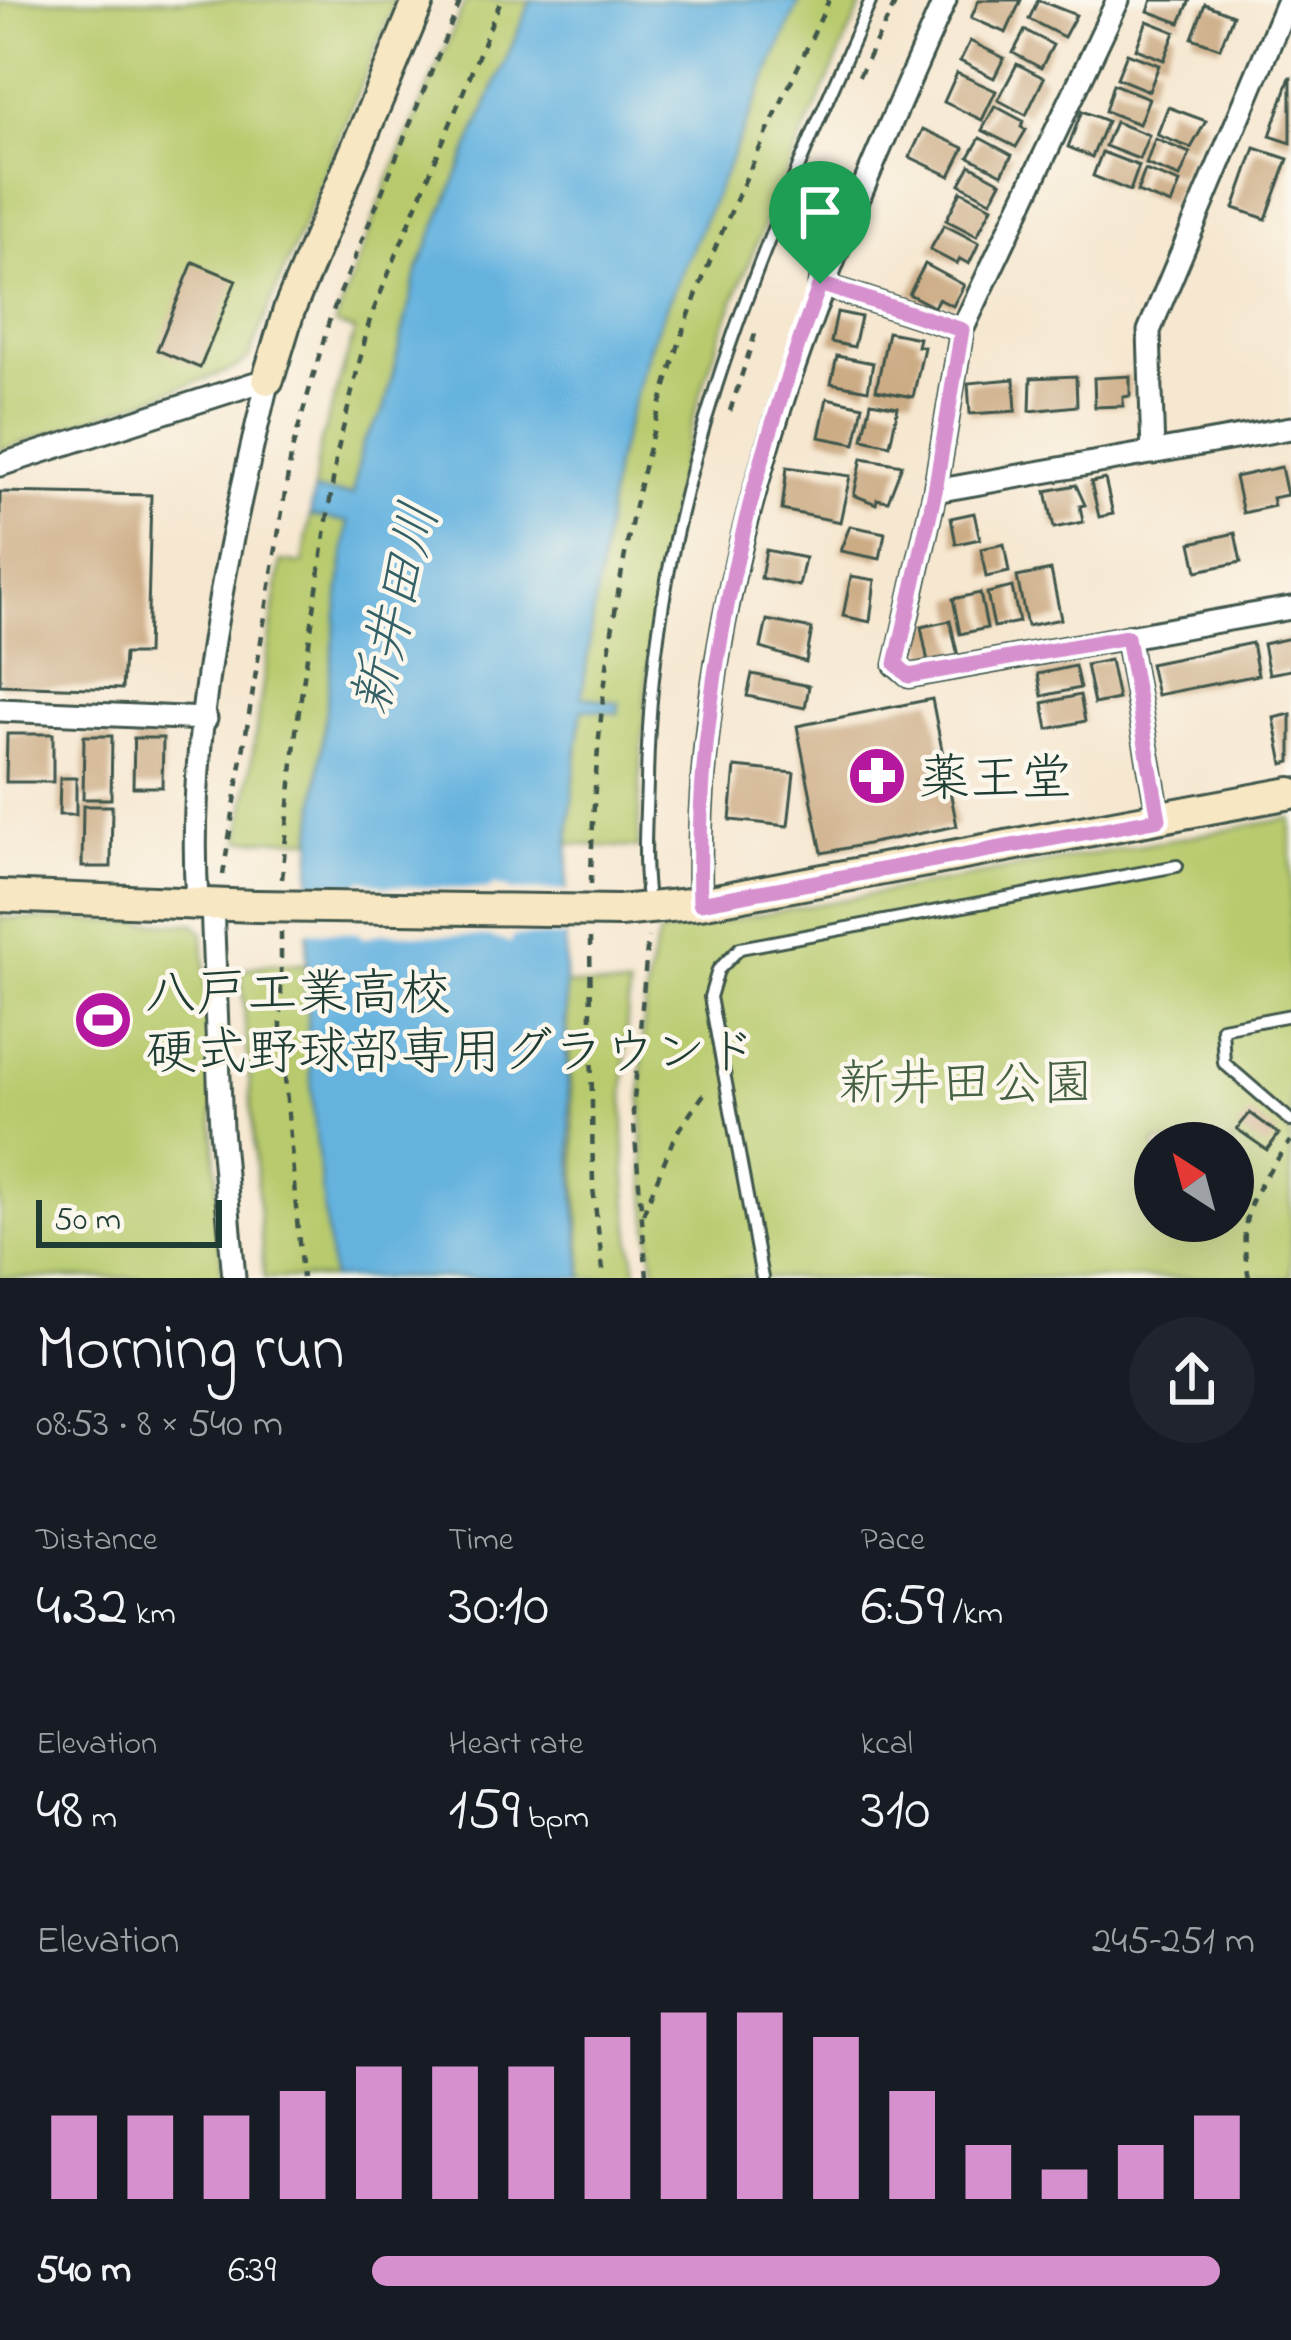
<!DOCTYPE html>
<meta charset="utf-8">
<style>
:root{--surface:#171b24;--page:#20242c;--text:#f1f3f6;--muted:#9ea1a6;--accent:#d690ce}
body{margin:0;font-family:"Indie Flower","Klee One",sans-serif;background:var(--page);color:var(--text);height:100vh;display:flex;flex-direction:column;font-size:45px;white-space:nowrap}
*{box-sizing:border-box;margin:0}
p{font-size:39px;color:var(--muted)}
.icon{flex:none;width:66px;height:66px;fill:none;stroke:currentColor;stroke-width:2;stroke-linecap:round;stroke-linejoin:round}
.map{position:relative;height:1278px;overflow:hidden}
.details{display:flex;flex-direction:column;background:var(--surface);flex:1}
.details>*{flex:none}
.needle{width:78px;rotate:324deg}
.controls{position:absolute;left:1134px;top:1122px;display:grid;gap:24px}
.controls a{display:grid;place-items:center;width:120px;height:120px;border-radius:50%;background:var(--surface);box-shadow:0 12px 48px #0002;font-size:60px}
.scale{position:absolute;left:36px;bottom:30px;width:186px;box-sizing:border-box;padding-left:12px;border:6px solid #1f3d34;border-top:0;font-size:33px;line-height:42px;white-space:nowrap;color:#1f3d34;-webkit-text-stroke:9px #fbf7ec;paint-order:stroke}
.pin{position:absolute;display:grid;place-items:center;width:102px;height:102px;color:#fff;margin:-123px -51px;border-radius:50% 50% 50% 0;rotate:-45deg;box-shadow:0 0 12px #0007}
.pin .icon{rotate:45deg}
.round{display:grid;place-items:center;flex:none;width:126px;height:126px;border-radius:63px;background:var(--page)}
.overview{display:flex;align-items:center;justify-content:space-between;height:204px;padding:0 36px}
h1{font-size:66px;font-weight:600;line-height:90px}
.metrics{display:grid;grid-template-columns:repeat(3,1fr);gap:18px;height:204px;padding:12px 36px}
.metrics div{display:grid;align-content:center}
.metrics b{font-size:60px;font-weight:600}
.metrics small{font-size:33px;font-weight:400}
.metrics p{font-size:33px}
.chart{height:336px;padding:24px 36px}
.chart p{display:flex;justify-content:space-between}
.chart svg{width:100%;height:216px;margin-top:12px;stroke:var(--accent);stroke-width:6}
ul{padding:0 36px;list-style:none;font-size:39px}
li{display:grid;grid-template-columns:192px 144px 1fr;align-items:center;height:90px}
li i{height:30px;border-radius:15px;background:var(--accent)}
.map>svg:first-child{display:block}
</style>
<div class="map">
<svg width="1291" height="1278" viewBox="0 0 1291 1278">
<rect width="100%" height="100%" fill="#fbf7ec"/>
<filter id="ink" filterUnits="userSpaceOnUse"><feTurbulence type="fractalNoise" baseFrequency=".00833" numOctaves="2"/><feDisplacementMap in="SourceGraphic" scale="24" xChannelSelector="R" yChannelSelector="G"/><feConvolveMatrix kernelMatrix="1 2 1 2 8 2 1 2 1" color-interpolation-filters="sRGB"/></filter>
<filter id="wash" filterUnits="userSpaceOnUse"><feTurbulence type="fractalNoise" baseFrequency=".004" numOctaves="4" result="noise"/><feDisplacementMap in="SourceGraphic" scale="48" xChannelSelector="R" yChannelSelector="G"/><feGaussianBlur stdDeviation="2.7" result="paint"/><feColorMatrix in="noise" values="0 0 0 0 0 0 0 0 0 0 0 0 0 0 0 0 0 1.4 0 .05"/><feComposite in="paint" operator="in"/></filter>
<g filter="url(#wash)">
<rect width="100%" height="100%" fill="#f6e7d0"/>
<g fill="#b8ca6d" stroke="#6c8450" stroke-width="3" fill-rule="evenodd">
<polygon points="30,0 396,0 248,359 234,369 0,451 0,2"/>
<polygon points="466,0 531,0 417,272 385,410 362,444 353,495 314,491 319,448 355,331 335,324 388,181"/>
<path d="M800 0H864C813 114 760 228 717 345 658 507 642 678 638 848L567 844 582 708 618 713 619 703 582 696 614 468 651 342Z"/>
<polygon points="310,516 348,521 312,839 240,840 281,561 303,564"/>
<path d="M1291 818V1278H656C642 1200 631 1004 660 933ZM1155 1143H1233V1221H1155Z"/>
<polygon points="0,918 195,924 203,933 222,1278 0,1278"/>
<polygon points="271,964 307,964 313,1104 332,1278 264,1278 241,969"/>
<path d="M565 984 629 988C622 1085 621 1183 637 1278H583Z"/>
</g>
<path fill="#65b2df" stroke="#42788a" stroke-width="3" d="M531 0H800L651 342 614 468 582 696 619 703 618 713 582 709C556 897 563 1089 583 1278H332C320 1172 305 1065 307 959 310 813 331 667 348 522L310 516 314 491 353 495 362 444 384 410 417 272Z"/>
<polygon fill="#f6e7d0" points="363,879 385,886 489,889 494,884 514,891 573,890 572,937 515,936 510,943 489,937 383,933 363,938 358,933 302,931 304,883 358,885"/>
<g id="blocks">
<g fill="#ccac85">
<polygon points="979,0 1021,0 1006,33 971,18"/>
<polygon points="1038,0 1076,15 1064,37 1029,19"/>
<polygon points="1152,0 1190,0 1180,23 1148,11"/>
<polygon points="1205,4 1233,15 1220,48 1192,38"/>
<polygon points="1147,21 1175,32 1164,60 1136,49"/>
<polygon points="1025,30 1053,45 1041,68 1013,53"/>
<polygon points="970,41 1004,58 994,78 960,61"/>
<polygon points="1127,53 1159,65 1149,91 1117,78"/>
<polygon points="1017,64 1044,78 1026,115 998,100"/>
<polygon points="957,73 996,91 982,120 944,102"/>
<polygon points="1290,77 1291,77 1291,143 1270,136"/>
<polygon points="1113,84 1149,98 1139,124 1105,111"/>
<polygon points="995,106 1023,121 1021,127 1026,130 1016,147 982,130"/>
<polygon points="1168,107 1206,121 1191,148 1157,135"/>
<polygon points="1082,111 1107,121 1092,157 1068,147"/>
<polygon points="1115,122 1149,135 1139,159 1105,146"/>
<polygon points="923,129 964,148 950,176 910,157"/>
<polygon points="980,138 1012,155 1002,174 969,157"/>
<polygon points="1155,139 1190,153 1180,177 1146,164"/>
<polygon points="1255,148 1288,159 1266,219 1234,208"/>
<polygon points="1102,152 1139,166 1130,191 1093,176"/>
<polygon points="970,165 1001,182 991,201 960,184"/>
<polygon points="1145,170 1180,183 1171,205 1137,192"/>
<polygon points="814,183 833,189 825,208 807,201"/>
<polygon points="961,191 992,207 977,236 946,220"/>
<polygon points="944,225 979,243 969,264 960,259 957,264 930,250"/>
<polygon points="193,262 236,280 200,368 157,350"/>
<polygon points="925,264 964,285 953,306 938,299 934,307 909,294"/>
<polygon points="837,312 861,317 854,347 831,342"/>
<polygon points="888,332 919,338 917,346 924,347 913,397 876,390"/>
<polygon points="837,356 873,363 868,390 831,383"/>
<polygon points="1076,376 1077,406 1030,411 1031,378"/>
<polygon points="1130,376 1130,396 1123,397 1123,406 1095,407 1094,378"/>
<polygon points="1014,379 1016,411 970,414 968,383"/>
<polygon points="827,398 863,406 855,444 819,437"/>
<polygon points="871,402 898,407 890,445 863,439"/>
<polygon points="862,458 902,465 888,501 877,499 876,504 854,495"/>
<polygon points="787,467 850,476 840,522 782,510"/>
<polygon points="1281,467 1287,495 1272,498 1274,506 1243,513 1235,477"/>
<polygon points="1105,479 1113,514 1099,517 1091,482"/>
<polygon points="1076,485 1085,505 1080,506 1083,522 1054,528 1046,491"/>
<polygon points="0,492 151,495 147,654 124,654 122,689 0,685"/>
<polygon points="974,513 980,539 956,544 951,518"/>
<polygon points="850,526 885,533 880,559 840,551"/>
<polygon points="1235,533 1241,562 1197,571 1191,543"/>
<polygon points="1004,544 1009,572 986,577 981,549"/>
<polygon points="766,550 805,558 799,586 761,578"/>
<polygon points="1051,570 1061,619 1027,626 1017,577"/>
<polygon points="851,576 875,580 870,622 843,616"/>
<polygon points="1012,587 1019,622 994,627 987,593"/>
<polygon points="980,593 987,628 960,634 953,599"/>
<polygon points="767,620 812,629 806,662 761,648"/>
<polygon points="950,621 958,656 928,662 921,627"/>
<polygon points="1291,638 1291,670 1269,674 1263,644"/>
<polygon points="1252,643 1258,675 1157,695 1150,664"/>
<polygon points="1110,660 1118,699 1094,704 1086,665"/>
<polygon points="1075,666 1080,688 1042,696 1038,674"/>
<polygon points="752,674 809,686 805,708 747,696"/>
<polygon points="1080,695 1085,721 1048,729 1043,703"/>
<polygon points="932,699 957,826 822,853 797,726"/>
<polygon points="1291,714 1291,762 1283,764 1274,718"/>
<polygon points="7,734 53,734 53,782 6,782"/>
<polygon points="84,736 112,736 111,799 83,799"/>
<polygon points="134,738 163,738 162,787 133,787"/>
<polygon points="735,767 794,773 788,826 730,820"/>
<polygon points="60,778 76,778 76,815 59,815"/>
<polygon points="83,806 112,806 111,867 82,867"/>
<polygon points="1250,1113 1279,1134 1267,1150 1237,1129"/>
</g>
</g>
</g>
<g filter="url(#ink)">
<use href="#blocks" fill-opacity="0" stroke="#3f564b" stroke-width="3"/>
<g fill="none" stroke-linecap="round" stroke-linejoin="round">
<g stroke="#3f564b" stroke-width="16">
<g id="lane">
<path d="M647 891C643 855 646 818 647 782 651 496 758 257 871 0"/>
<polyline points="1291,1015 1222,1028 1224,1063 1291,1121"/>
<polyline points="762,1278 710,997 718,970 740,948 1177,866"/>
</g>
</g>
<g stroke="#3f564b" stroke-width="27">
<g id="street">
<polyline points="1118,0 962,330 935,491 896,665 909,676 1291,608"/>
<polyline points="820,284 962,330"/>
<polyline points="1153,453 1149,331 1288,0"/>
<path d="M0 465 268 379C228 548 186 728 197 902"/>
<polyline points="935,491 1291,428"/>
<polyline points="1127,637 1159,819"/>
<polyline points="0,710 206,719"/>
<path d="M700 903C692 574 814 294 945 0"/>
<polyline points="212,904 221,1129 234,1278"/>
</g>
</g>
<g stroke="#3f564b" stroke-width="36">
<g id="secondary">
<polyline points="268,379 289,310 419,0"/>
<polyline points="0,896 256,906"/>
<polyline points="619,911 700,903 1291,793"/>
</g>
</g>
<g stroke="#3f564b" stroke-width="4.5" stroke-dasharray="9 9" stroke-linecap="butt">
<polyline points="859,76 897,0"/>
<polyline points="730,411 756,331"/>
<polyline points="223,875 292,450 330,318 461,0"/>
<polyline points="282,879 296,731 337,453 370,319 501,0"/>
<path d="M591 884C594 701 624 509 682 335 719 226 781 106 829 0"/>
<polyline points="281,932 281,1030 302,1278"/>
<polyline points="590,938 593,1188 604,1278"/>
<polyline points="643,1214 675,1135 709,1087"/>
<polyline points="647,1278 633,1112 648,937"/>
<path d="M1249 1278C1236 1212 1253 1192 1291 1141"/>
</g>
<use href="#lane" stroke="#fff" stroke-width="10"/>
<use href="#street" stroke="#fff" stroke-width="21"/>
<use href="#secondary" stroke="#f8e7c3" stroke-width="30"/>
<g stroke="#3f564b" stroke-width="36" stroke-linecap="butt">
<polyline id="secondary-bridge" points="256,906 619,911"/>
</g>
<use href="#secondary-bridge" stroke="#f8e7c3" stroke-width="30"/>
</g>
</g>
<g fill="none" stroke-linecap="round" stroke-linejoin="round" filter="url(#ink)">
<g stroke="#fff" stroke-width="24">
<path id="route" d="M820 284 962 330 935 491 896 664 909 676 1127 637 1159 819 700 903C694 693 747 480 820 284Z"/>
</g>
<use href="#route" stroke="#d690ce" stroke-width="15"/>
</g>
<defs>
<g id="pharmacy-disc" transform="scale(3)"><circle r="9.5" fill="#b5179e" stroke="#fbf7ec"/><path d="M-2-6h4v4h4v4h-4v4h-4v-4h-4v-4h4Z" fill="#fff"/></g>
<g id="stadium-disc" transform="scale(3)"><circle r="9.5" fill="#b5179e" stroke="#fbf7ec"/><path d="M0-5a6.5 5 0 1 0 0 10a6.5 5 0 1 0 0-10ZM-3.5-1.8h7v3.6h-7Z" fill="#fff"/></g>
</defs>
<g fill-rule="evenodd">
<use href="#pharmacy-disc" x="877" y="776"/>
<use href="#stadium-disc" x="103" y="1020"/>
</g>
<g text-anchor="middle" stroke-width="9" stroke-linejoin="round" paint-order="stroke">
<g font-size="51" fill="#1f3d34" stroke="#fbf7ec" text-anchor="start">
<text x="919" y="794">薬王堂</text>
<text x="145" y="1009">八戸工業高校<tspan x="145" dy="59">硬式野球部専用グラウンド</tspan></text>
</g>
<g font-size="51" fill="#456042" stroke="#fbf7ec">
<text x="966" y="1099">新井田公園</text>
</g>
<g font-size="54" font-style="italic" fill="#346067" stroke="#fbf7ec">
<text transform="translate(393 608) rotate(-76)" y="19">新井田川</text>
</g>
</g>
</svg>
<div class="controls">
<a><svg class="needle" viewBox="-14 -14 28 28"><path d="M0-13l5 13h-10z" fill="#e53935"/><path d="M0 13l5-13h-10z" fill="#9ea1a6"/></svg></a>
</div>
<div class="scale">50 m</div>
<div class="pin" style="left:820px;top:284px;background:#1e9e55"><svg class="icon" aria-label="arrive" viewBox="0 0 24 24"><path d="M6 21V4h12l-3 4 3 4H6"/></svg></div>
</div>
<section class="details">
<div class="overview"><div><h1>Morning run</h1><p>08:53 · 8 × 540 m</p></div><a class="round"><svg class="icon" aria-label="share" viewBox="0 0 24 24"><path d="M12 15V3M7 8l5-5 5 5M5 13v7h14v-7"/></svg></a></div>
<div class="metrics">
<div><p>Distance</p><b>4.32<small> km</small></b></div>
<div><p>Time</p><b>30:10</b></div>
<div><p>Pace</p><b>6:59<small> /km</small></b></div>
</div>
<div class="metrics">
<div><p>Elevation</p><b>48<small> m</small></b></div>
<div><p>Heart rate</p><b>159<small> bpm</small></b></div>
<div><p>kcal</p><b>310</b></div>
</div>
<div class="chart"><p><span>Elevation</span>245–251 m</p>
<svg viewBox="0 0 160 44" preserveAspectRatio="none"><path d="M5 44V27M15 44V27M25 44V27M35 44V22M45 44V17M55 44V17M65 44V17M75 44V11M85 44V6M95 44V6M105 44V11M115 44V22M125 44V33M135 44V38M145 44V33M155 44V27"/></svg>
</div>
<ul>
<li><b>540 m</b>6:39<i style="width:96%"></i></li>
</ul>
</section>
